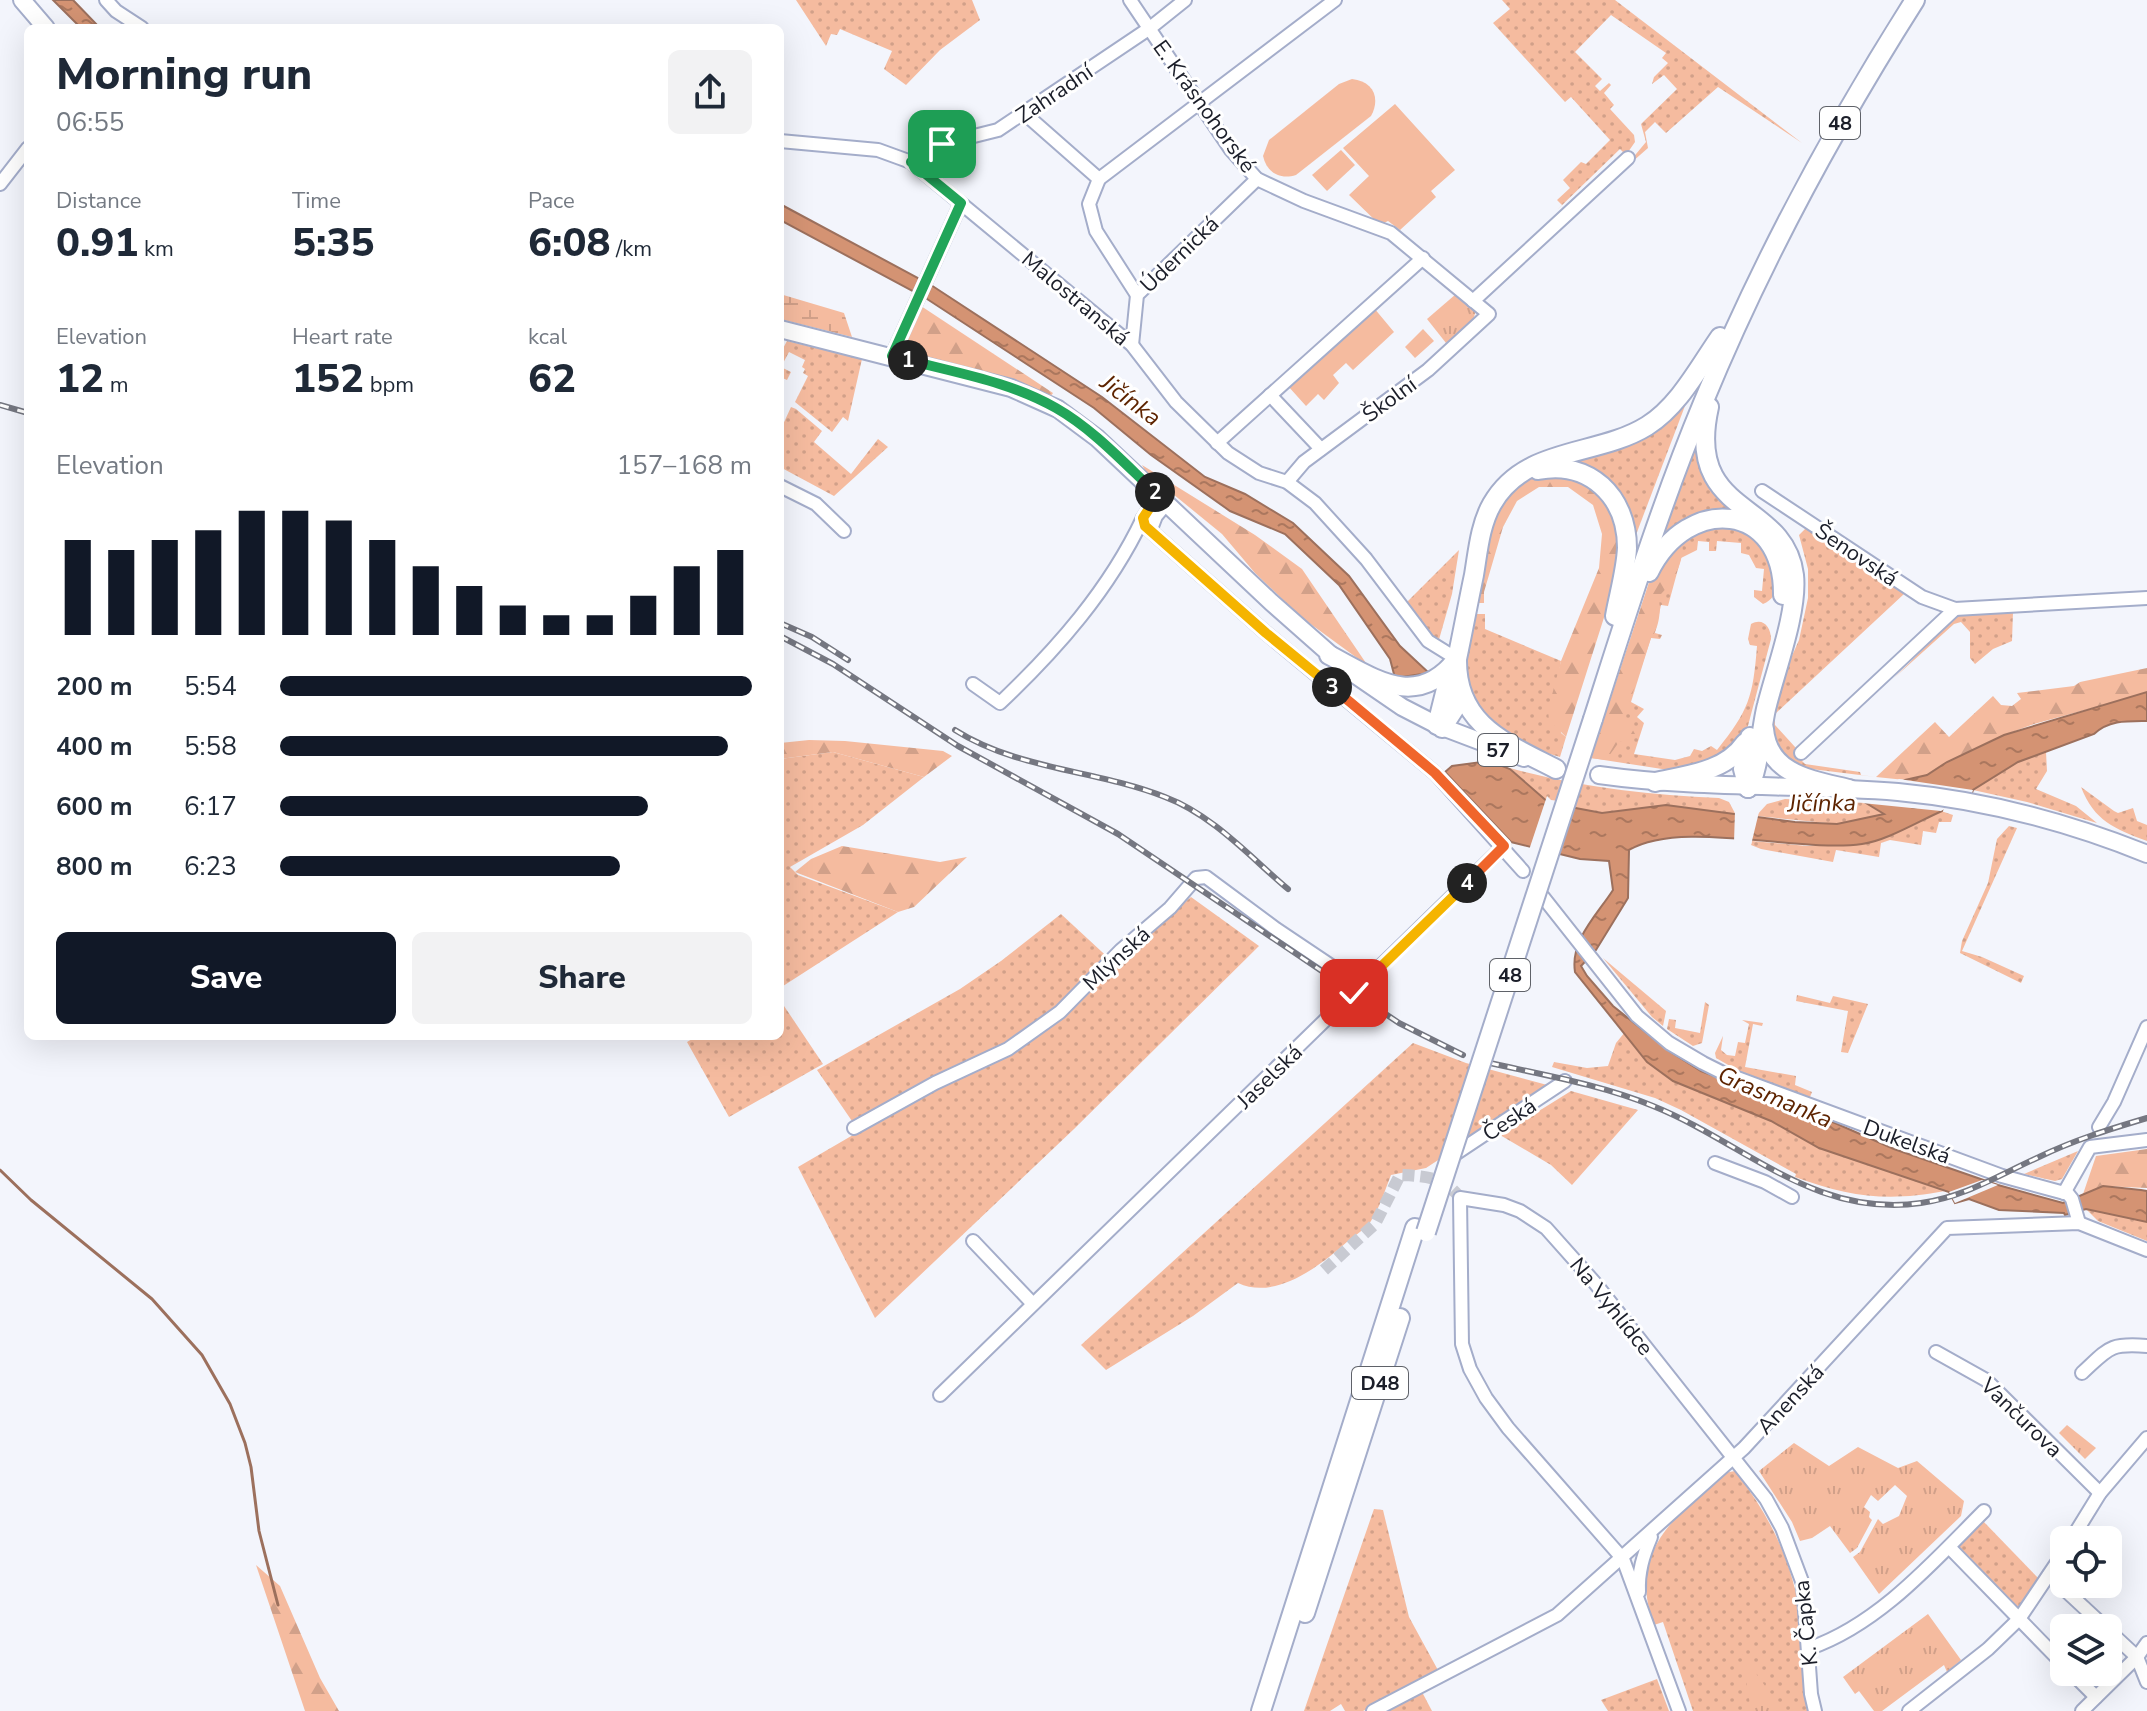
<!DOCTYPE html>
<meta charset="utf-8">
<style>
:root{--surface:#fff;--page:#f2f2f3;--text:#1f2937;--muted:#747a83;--accent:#111827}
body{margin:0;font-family:"Nunito Sans",sans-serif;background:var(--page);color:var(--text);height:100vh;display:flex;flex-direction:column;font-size:30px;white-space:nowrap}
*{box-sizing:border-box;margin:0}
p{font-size:26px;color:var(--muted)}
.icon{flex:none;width:44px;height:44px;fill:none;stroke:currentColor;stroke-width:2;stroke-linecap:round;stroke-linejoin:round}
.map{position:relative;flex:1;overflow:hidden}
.panel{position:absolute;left:24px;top:24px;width:760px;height:1016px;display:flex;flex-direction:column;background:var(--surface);border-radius:12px;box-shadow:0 8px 32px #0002}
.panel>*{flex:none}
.tools{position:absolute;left:2050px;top:1526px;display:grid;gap:16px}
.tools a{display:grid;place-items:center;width:72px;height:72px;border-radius:12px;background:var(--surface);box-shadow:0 8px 32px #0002;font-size:40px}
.pin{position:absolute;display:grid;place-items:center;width:68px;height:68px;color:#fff;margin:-34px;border-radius:16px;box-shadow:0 4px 12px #0006}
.km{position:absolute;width:40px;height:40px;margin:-20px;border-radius:50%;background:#222;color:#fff;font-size:22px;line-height:40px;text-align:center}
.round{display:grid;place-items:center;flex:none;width:84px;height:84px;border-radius:12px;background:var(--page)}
.summary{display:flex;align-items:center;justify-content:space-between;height:136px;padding:0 32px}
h1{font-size:44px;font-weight:800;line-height:60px}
.metrics{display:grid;grid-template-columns:repeat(3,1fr);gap:12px;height:136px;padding:8px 32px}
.metrics div{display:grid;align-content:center}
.metrics b{font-size:40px;font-weight:800}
.metrics small{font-size:22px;font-weight:400}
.metrics p{font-size:22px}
.chart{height:224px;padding:16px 32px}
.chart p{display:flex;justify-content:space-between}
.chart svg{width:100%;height:144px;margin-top:8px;stroke:var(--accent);stroke-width:6}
.action{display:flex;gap:16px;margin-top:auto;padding:16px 32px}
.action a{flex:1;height:92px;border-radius:12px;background:var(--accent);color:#fff;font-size:32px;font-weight:800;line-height:92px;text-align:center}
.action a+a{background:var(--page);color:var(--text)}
ul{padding:0 32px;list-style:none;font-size:26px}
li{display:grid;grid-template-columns:128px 96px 1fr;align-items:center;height:60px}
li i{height:20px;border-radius:10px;background:var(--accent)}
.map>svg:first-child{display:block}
</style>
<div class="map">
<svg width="2147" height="1711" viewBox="0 0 2147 1711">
<defs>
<pattern id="grass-dots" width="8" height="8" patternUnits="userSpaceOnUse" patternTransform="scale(2)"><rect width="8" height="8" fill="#f5bb9f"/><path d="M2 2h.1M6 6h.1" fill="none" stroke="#d1a089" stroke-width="1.8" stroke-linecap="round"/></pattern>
<pattern id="forest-firs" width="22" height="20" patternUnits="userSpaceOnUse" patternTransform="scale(2)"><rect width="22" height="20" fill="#f5bb9f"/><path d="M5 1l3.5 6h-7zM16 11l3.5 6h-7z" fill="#d1a089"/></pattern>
<pattern id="wetland-marsh" width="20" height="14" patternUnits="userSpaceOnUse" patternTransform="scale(2)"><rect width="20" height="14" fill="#f5bb9f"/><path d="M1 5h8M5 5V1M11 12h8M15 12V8" fill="none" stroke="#d1a089"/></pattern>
<pattern id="park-tufts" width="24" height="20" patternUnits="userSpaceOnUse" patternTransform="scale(2)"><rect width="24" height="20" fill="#f5bb9f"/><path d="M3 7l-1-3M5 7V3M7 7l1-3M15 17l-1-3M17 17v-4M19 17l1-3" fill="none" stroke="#d1a089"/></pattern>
<pattern id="water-ripples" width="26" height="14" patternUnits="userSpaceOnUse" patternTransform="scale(2)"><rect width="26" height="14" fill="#d49373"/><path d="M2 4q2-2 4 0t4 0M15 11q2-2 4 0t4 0" fill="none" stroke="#ab775e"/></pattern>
</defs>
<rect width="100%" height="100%" fill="#f3f5fc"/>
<g fill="url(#grass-dots)">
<polygon points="796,0 972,0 980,20 940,50 906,85 884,69 892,51 840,29 837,35 831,34 826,46"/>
<polygon points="1502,0 1615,0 1802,143 1718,87 1666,133 1655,122 1645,132 1648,148 1632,162 1631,160 1646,142 1641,124 1677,89 1664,75 1652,84 1654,77 1668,63 1662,58 1666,53 1611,15 1575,52 1602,79 1595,86 1600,91 1609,83 1611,85 1604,93 1614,105 1610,109 1634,135 1635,142 1626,155 1620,149 1558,209 1562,205 1557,200 1570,188 1563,180 1581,162 1586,164 1610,140 1571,97 1565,102 1493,23 1510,9"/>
<polygon points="787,341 862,359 848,421 843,417 832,432 795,402 808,376 803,373 805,369 802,367 805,360 789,352 781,367 791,372 787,380 780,377 780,354"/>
<polygon points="1688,398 1634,540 1558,459"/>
<polygon points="791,407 796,409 822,431 814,442 851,474 878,439 888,447 834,496 780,467 780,431"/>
<polygon points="1698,435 1744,513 1659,545"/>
<path d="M1720 521C1730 526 1748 529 1755 537 1769 552 1790 594 1763 604L1754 597V590L1762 591 1764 569 1756 568 1749 555 1741 553V543L1717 541 1716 551H1709V542L1698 541 1697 550 1681 558 1668 606 1661 605 1655 633 1662 635 1660 639 1651 638 1631 702 1644 709 1637 717 1644 723 1634 754 1675 760 1690 756 1694 749 1702 751 1711 746 1717 750C1749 710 1753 697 1757 646L1750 645 1748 639 1751 624C1763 617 1771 627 1771 639L1745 737 1720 757 1680 769H1662L1591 758 1649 583 1665 551Z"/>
<polygon points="1806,528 1904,594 1775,714 1775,725 1805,758 1802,761 1805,764 1860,772 1861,775 1876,777 1795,767 1771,740 1773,699 1799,640 1808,598 1808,569 1799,535"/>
<polygon points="1459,550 1452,594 1438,643 1406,603"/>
<polygon points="2013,612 2012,641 1993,649 1975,664 1970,658 1970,632 1961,622 1954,624 1894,678 1958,615"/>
<polygon points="1472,614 1485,614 1485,629 1561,661 1557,683 1561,733 1566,737 1560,757 1513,743 1467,695 1465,664"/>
<polygon points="833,752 924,777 863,825 790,867 798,875 898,912 780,988 780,759"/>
<polygon points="2046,752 2047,771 2036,789 2076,806 2097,823 2027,802 1973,790 2018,762"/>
<path d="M1510 768C1580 787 1648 795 1719 798L1729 802 1736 815 1666 805 1602 813 1549 803Z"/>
<path d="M2081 787 2114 811 2118 813 2133 808 2137 821 2147 825V841C2115 829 2094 821 2081 787Z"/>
<polygon points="1785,799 1866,803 1885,814 1837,824 1756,816 1767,804"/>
<polygon points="1941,811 1953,815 1951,822 1939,822 1936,833 1923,831 1921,845 1890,840 1881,843 1879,857 1836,850 1833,862 1761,849 1751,845 1752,841 1807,846 1864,844"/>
<polygon points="2009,826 2017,828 1962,951 1982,957 2024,976 2021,983 1960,953 1962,941 1988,883 1997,839"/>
<polygon points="1191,897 1259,946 1074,1129 875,1318 798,1167 865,1128 854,1124 817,1070 960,989 1001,961 1061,914 1115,964"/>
<polygon points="1603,958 1666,1011 1663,1026 1652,1017"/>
<polygon points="1797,995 1830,1003 1833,996 1868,1004 1848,1053 1841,1052 1848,1011 1796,1001"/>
<polygon points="780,1000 823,1064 729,1117 687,1042 697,1036 780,1036"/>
<polygon points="1705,1002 1709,1005 1702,1043 1693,1046 1667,1029 1669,1019 1676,1020 1675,1028 1700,1033"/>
<polygon points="1742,1020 1763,1023 1762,1026 1753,1024 1745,1067 1796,1076 1795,1085 1812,1092 1810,1097 1737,1070 1716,1058 1715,1053 1723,1036 1721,1050 1727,1055 1735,1056 1738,1042 1745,1043 1749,1024"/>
<path d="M1625 1032 1647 1062 1771 1121 1819 1148 1945 1191C1888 1202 1849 1197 1795 1177L1796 1174 1681 1110 1655 1098 1552 1067 1554 1062 1587 1068 1608 1066 1616 1043Z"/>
<path d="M1413 1043 1466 1063 1551 1086 1426 1168 1391 1175C1385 1190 1380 1207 1371 1221 1366 1229 1355 1235 1348 1241 1321 1265 1276 1301 1238 1283L1193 1316 1106 1370 1081 1345Z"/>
<polygon points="1571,1091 1638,1110 1572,1185 1551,1165 1500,1135"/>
<polygon points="2078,1151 2062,1179 2055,1181 2024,1174"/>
<polygon points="2086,1209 2147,1222 2147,1241 2098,1221"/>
<path d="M1735 1471 1741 1474 1739 1476C1773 1521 1795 1568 1801 1624 1804 1653 1803 1682 1808 1711H1693L1663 1622 1654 1625C1627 1551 1674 1518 1724 1473Z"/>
<polygon points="1374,1509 1383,1510 1409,1617 1439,1672 1363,1711 1345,1711 1341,1704 1330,1711 1304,1711"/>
<polygon points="1983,1521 2039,1579 2023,1606 2014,1607 1958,1549 1957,1545 1979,1522"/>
<polygon points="1657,1679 1669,1711 1608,1711 1601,1700"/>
<polygon points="1422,1692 1432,1711 1384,1711"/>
</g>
<g fill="url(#forest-firs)">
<polygon points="921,306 1053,393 1051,396 1022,384 911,353 906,340"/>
<polygon points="1142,465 1255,535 1302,569 1368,666 1301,617 1255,573 1222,534 1146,472"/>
<path d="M1538 474H1576L1610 498 1622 540 1615 583 1566 737 1549 720 1548 710 1561 661 1599 568 1602 534 1593 505 1568 487H1539L1517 501 1503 527 1484 592V603H1474C1486 551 1485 500 1538 474Z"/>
<path d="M1681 535C1687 558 1675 581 1658 597 1662 608 1659 629 1651 638L1625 716 1635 734 1627 741 1619 742 1606 760 1591 758 1649 583 1659 561Z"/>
<polygon points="2147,668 2147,693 2034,724 2004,735 1947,762 1927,775 1905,780 1876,777 1935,722 1949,737 1993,696 2001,705 2012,706 2021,699 2017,693 2074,686 2080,682"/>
<polygon points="809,740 845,741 943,751 952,756 924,777 833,752 780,759 780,743"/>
<polygon points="842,846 940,862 967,857 914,907 898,912 795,872 811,859"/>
<polygon points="2147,1149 2147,1188 2103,1186 2082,1197 2096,1156"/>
<polygon points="256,1565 280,1586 320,1678 339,1711 305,1711"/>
</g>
<polygon fill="url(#wetland-marsh)" points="780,294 844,313 852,337 780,319"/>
<g fill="url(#park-tufts)">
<polygon points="1456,294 1476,310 1472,324 1446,343 1427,319"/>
<polygon points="2067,1425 2096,1448 2085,1459 2059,1433"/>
<polygon points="1794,1443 1829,1466 1858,1447 1898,1468 1917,1461 1964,1501 1961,1516 1879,1594 1853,1557 1860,1552 1878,1519 1883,1524 1899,1516 1907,1496 1895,1485 1878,1501 1871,1495 1864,1507 1870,1512 1869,1517 1872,1520 1857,1548 1850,1553 1830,1526 1812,1538 1800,1541 1792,1522 1759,1471"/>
<polygon points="1928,1614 1961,1660 1947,1672 1944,1665 1882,1711 1874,1711 1859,1691 1855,1694 1843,1677"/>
<polygon points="1742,1654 1783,1711 1751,1711"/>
</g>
<g fill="#f5bb9f">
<path d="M1352 79C1373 81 1381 98 1371 116L1296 175C1280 180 1267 173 1263 156L1269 140 1339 84Z"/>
<polygon points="1395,104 1455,170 1431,191 1436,197 1400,230 1388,221 1380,225 1349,195 1369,176 1343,148"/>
<polygon points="1341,150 1355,165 1327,191 1312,175"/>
<polygon points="1374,308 1394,332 1353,370 1346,363 1333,375 1339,383 1324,400 1318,394 1306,406 1288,386"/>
<polygon points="1423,329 1434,341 1415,358 1405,347"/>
</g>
<g fill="url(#water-ripples)" stroke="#9c705d" stroke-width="2">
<polygon points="53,0 73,0 100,28 81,28"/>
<polygon points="780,204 931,285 1102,397 1205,477 1245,494 1293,523 1349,576 1400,646 1429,673 1395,678 1390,659 1339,585 1285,534 1230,511 1151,455 1094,408 924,297 780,220"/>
<path d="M2147 692V721C2127 721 2109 720 2094 734L2018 762 1973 790 1972 793 1943 808 1942 811C1919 821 1886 841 1862 844 1799 853 1681 819 1629 850L1628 898 1596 950 1581 966 1587 976 1613 1006 1669 1051 1701 1071 1835 1123 1894 1149 1998 1185 2063 1203 2103 1186 2141 1190 2147 1191V1222L2086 1209 2065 1215 2064 1213 1999 1210 1969 1199 1955 1203 1949 1192 1819 1148 1771 1121 1673 1081 1647 1062 1575 972C1570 940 1597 915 1613 890L1609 861 1580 859 1511 842 1445 772 1452 766 1489 761 1510 769 1549 803 1602 813 1666 805 1795 822 1837 824 1884 814 1866 803 1905 780 1927 775 1947 762 2004 735Z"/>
</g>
<g fill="#f3f5fc">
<polygon points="1899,779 1973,790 1972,793 1941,811 1862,803"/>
<polygon points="1547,796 1551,800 1574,803 1556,857 1529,850"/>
<polygon points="1735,810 1759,812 1751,845 1734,843"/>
<polygon points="1982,1180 1998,1185 1955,1203 1949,1192"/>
</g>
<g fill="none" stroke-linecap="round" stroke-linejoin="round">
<polyline stroke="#9c705d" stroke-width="3" points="0,1170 31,1200 152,1299 202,1355 230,1404 245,1443 251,1467 259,1531 278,1605"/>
<path stroke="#c8cad2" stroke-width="12" stroke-dasharray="12 6" stroke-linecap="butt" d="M1324 1270 1375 1224 1400 1175C1425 1176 1445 1177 1460 1198"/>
<g stroke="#a4adca" stroke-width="16">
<g id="minor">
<polyline points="106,0 116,11 142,28"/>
<polyline points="1130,0 1231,150 1257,179 1304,201 1391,233 1489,314 1428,370 1304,462 1287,482"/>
<polyline points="1024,113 1099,179 1089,204 1096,231 1137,295"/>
<polyline points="780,141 878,150 911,162 1132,345 1176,402 1228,453 1259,473 1287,482 1315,503 1366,559 1428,641 1457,659"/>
<polyline points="911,162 942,144 998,130 1150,28 1185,0"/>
<polyline points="1099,179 1335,0"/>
<polyline points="0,184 28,148"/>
<polyline points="1473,301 1628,158"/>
<polyline points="1132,345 1137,295 1257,179"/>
<polyline points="892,356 961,203"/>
<polyline points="1270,395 1321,449"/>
<polyline points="1217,443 1423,258"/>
<polyline points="780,486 816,504 844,531"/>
<polyline points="1762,491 1922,597 1955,609 2147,598"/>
<polyline points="1158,495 1143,518 1145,526 1266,633 1435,773 1523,871"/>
<polyline points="1151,529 1156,516 1167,503"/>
<path d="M973 684 1000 703C1057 649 1109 590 1143 518"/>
<polyline points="1801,753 1955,609"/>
<polyline points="1543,897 1637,1016 1669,1043 1703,1063 1721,1072 2002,1176 2068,1194 2072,1199 2079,1223"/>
<polyline points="2099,1127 2114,1102 2147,1027"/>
<polyline points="854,1128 935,1083 1008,1049 1060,1012 1121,950 1170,908 1196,878 1206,877 1276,929 1361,986"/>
<polyline points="1452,1156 1565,1081"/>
<polyline points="1715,1163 1765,1182 1792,1197"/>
<polyline points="2064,1193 2090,1147 2147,1140"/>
<polyline points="973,1241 1033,1304"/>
<polyline points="1936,1352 1986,1380 2100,1493"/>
<path d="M2082 1373C2109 1348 2109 1343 2147 1346"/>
<polyline points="940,1395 1504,846"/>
<polyline points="2071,1540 2100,1493 2147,1438"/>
<polyline points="1949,1547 2064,1665"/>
<polyline points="2049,1575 2106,1628"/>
<path d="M1639 1592C1638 1572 1643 1556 1651 1537"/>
<polyline points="2108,1630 2137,1657 2147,1682"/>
<path d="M1810 1648C1879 1624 1933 1562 1984 1511"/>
<polyline points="2071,1672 2096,1697"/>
<polyline points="1373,1711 1557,1615 1744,1448 1947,1228 2079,1223 2147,1250"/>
<polyline points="1679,1711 1623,1559 1508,1428 1486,1398 1470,1369 1462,1344 1460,1198 1504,1205 1520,1211 1546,1228 1595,1283 1766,1499 1782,1528 1803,1584 1811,1694 1815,1711"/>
<polyline points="1909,1711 1988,1649 2019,1619 2064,1552"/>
<polyline points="2082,1711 2137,1657 2147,1643"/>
</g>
</g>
<g stroke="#a4adca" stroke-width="20">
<g id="major">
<polyline points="22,0 46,28"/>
<polyline points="780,329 1011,388 1058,409 1097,438 1271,602 1348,670 1402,707 1437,725 1524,758"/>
<path d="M1599 775C1699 789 1798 784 1898 792 1983 800 2068 822 2147 854"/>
</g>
</g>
<g stroke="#a4adca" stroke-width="22">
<g id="highway">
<path d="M1709 407C1684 518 1785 499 1794 575 1798 611 1776 669 1767 705 1761 726 1759 773 1748 788"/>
<path d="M1538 470C1589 460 1627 496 1627 548 1626 570 1619 594 1615 616"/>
<path d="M1649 572C1688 493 1784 502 1783 595"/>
<path d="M1329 655C1374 678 1416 711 1457 659"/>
<path d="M1593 719C1627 613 1660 506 1703 403 1761 262 1833 129 1915 0"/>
<polyline points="1437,725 1452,665"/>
<polyline points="1442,728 1455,708 1457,683"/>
<path d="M1764 729C1768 775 1812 780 1849 789"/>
<path d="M1556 769C1506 743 1456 725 1457 659 1463 631 1468 603 1474 575 1478 551 1480 525 1492 504 1525 446 1597 457 1647 426 1679 406 1699 367 1720 337"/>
<path d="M1655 782C1687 775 1725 772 1745 743"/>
<polyline points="1748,788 1743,769 1750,737"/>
<polyline points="1305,1613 1400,1318"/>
<polyline points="1261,1711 1415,1228"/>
</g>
</g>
<use href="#minor" stroke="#fff" stroke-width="12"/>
<use href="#major" stroke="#fff" stroke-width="16"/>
<use href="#highway" stroke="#fff" stroke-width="18"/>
<g stroke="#757781" stroke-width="6">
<g id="rail">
<polyline points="0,405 28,413"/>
<polyline points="780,623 812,637 848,660"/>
<polyline points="780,636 833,664 958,746 1118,834 1399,1023 1463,1055"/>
<path d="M955 730C1018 770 1097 770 1165 797 1213 815 1250 857 1288 889"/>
<path d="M1490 1063C1544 1075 1602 1085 1653 1106 1745 1143 1813 1218 1921 1203 1965 1197 1999 1175 2039 1157 2074 1140 2110 1129 2147 1118"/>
</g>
</g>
<use href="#rail" stroke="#fff" stroke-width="3" stroke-dasharray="9" stroke-linecap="butt"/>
<g stroke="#a4adca" stroke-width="22" stroke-linecap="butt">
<polyline id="highway-bridge" points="1426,1232 1593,719"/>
</g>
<use href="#highway-bridge" stroke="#fff" stroke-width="18"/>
</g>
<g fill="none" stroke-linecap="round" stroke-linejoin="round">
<g stroke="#fff" stroke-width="16">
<polyline id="split-1" points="908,360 892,356 961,203 911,162 942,144"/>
</g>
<g stroke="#fff" stroke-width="16">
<path id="split-2" d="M908 360C957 373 1011 382 1056 408 1093 429 1124 463 1155 492"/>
</g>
<g stroke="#fff" stroke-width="16">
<polyline id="split-3" points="1155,492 1158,495 1143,518 1145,526 1266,633 1332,687"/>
</g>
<g stroke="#fff" stroke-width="16">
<polyline id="split-4" points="1332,687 1435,773 1504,846 1467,883"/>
</g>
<g stroke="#fff" stroke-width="16">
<polyline id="split-5" points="1354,993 1467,883"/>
</g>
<use href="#split-1" stroke="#22a559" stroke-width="10"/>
<use href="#split-2" stroke="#22a559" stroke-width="10"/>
<use href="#split-3" stroke="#f5b400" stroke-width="10"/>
<use href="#split-4" stroke="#f0652b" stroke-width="10"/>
<use href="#split-5" stroke="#f5b400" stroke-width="10"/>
</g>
<g text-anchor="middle" stroke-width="6" stroke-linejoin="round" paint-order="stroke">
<g fill="#fff" stroke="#5f6269" stroke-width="2">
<rect x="1820" y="107" width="40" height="32" rx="6"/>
<rect x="1478" y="734" width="40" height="32" rx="6"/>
<rect x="1490" y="959" width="40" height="32" rx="6"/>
<rect x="1352" y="1367" width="56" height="32" rx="6"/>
</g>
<g font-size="20" font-weight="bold" fill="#1b1e29">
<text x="1840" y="130">48</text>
<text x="1498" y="757">57</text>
<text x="1510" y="982">48</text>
<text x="1380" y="1390">D48</text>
</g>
<g font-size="22" fill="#1b1e29" stroke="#fff">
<text transform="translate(1054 93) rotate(-34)" y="8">Zahradní</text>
<text transform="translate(1205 106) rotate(54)" y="8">E. Krásnohorské</text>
<text transform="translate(1179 254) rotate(-44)" y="8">Údernická</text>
<text transform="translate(1076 298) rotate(40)" y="8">Malostranská</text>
<text transform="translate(1389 399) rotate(-36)" y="8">Školní</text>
<text transform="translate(1857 554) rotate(34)" y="8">Šenovská</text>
<text transform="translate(1116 958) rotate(-43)" y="8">Mlýnská</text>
<text transform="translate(1269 1076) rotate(-44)" y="8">Jaselská</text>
<text transform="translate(1509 1119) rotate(-34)" y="8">Česká</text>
<text transform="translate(1907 1141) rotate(20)" y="8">Dukelská</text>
<text transform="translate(1612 1306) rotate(51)" y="8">Na Vyhlídce</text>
<text transform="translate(1790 1399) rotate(-47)" y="8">Anenská</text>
<text transform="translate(2022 1417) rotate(44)" y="8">Vančurova</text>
<text transform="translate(1805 1623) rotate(-96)" y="8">K. Čapka</text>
</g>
<g font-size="24" font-style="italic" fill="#5e2400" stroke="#fff">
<text transform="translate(1131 400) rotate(37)" y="8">Jičínka</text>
<text transform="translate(1822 803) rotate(-1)" y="8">Jičínka</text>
<text transform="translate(1775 1097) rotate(23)" y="8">Grasmanka</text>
</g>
</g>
</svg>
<div class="tools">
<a><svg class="icon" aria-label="locate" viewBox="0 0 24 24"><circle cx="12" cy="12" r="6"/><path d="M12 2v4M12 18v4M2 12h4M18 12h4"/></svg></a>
<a><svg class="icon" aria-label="layers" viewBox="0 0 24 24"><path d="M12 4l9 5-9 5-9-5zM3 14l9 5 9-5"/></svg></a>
</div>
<div class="pin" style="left:942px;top:144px;background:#1e9e55"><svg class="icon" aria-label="arrive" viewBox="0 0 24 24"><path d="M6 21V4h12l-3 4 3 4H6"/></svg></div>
<div class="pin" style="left:1354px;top:993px;background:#d93025"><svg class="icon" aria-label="check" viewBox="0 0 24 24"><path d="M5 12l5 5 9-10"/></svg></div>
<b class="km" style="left:908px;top:360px">1</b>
<b class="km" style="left:1155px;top:492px">2</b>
<b class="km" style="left:1332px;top:687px">3</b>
<b class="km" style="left:1467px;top:883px">4</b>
<section class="panel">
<div class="summary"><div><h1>Morning run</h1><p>06:55</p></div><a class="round"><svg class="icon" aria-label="share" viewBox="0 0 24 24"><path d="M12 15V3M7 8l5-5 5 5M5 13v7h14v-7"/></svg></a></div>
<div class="metrics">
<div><p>Distance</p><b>0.91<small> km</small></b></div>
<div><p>Time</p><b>5:35</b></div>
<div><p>Pace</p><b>6:08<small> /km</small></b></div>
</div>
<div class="metrics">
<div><p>Elevation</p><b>12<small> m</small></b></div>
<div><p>Heart rate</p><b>152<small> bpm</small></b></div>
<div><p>kcal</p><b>62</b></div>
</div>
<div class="chart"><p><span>Elevation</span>157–168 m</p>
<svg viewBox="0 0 160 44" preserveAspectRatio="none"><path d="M5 44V15M15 44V18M25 44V15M35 44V12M45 44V6M55 44V6M65 44V9M75 44V15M85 44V23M95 44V29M105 44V35M115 44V38M125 44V38M135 44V32M145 44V23M155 44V18"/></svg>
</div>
<ul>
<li><b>200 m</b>5:54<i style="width:100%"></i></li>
<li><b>400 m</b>5:58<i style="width:95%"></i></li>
<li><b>600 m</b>6:17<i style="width:78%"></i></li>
<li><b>800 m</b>6:23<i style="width:72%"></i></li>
</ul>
<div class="action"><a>Save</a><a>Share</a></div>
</section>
</div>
